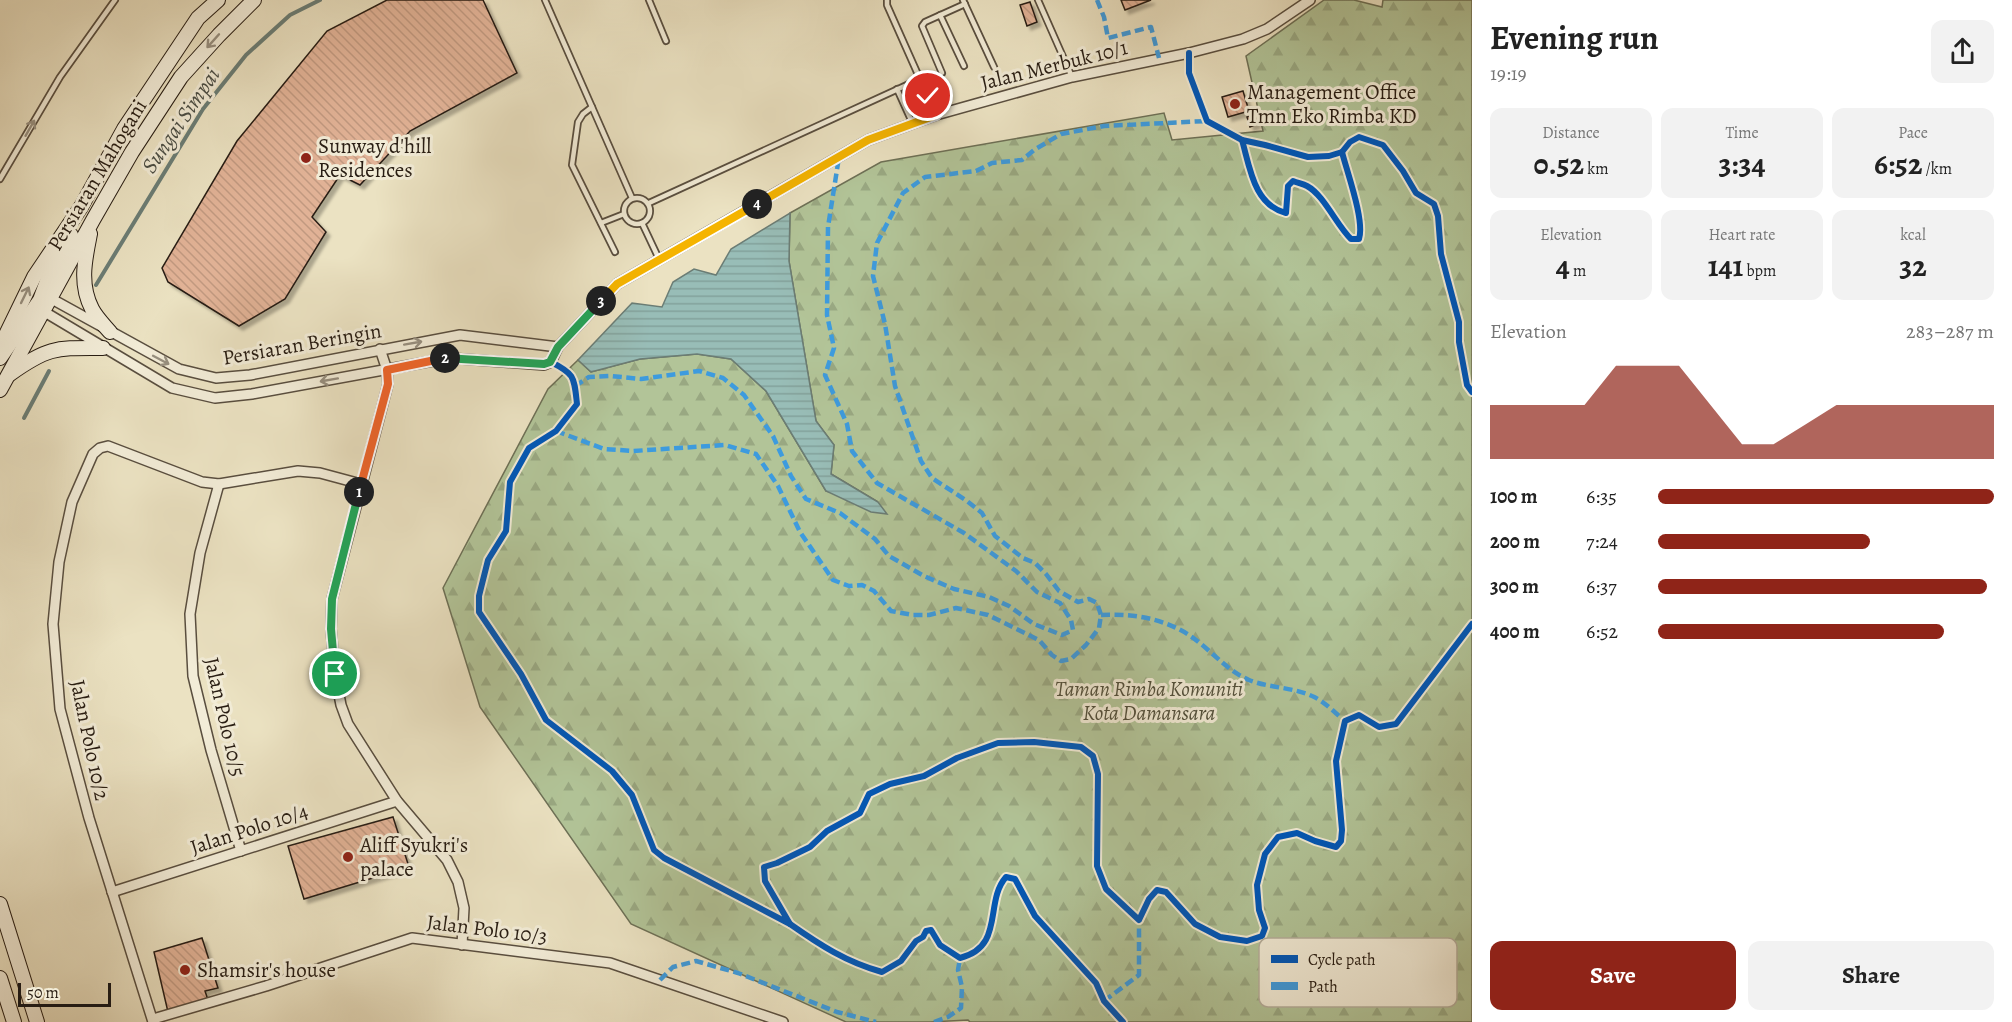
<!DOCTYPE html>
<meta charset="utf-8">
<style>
:root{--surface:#fff;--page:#f2f2f2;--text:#222;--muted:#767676;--accent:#8f2418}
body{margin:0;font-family:Alegreya,serif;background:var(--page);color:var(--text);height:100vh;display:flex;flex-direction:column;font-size:22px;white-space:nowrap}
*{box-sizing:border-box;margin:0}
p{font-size:20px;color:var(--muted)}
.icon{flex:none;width:33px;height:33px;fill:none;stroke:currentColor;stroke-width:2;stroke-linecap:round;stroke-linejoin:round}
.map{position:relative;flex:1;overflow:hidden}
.side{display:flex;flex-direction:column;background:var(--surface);width:540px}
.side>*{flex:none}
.scale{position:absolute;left:18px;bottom:15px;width:93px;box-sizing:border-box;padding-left:6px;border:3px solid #281d13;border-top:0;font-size:16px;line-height:21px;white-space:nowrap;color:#281d13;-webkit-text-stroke:4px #f2ecd7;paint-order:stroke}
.pin{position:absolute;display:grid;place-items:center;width:51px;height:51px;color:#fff;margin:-26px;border:3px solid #fff;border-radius:50%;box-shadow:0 2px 6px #0007}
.km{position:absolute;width:30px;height:30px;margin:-15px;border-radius:50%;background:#222;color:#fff;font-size:16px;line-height:30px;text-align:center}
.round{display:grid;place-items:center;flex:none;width:63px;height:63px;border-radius:12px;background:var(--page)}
.head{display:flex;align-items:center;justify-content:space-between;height:102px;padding:0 18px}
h1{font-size:33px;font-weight:700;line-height:45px}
.figures{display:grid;grid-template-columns:repeat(3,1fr);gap:9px;height:102px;padding:6px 18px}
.figures div{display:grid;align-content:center;border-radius:12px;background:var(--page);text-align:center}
.figures b{font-size:30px;font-weight:700}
.figures small{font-size:16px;font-weight:400}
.figures p{font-size:16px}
.chart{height:168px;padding:12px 18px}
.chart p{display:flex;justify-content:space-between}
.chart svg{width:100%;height:108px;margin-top:6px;fill:var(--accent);opacity:.7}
.action{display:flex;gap:12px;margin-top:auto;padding:12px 18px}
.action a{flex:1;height:69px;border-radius:12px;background:var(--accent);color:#fff;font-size:24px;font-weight:700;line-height:69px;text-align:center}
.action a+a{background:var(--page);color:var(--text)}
ul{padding:0 18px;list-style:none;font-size:20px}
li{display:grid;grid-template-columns:96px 72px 1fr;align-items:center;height:45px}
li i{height:15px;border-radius:8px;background:var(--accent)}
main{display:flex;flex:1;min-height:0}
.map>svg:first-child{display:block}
</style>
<main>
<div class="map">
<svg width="1472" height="1022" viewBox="0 0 1472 1022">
<defs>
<pattern id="forest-firs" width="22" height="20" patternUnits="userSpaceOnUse" patternTransform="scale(1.5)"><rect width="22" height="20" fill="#b2c498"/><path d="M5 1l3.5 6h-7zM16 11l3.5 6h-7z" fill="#99a882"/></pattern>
<pattern id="water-rules" width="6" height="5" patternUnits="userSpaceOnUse" patternTransform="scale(1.5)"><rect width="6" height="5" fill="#98bdb7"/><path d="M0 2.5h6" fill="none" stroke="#83a29c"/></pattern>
<pattern id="building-back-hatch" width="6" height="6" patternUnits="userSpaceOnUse" patternTransform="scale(1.5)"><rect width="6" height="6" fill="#e1b296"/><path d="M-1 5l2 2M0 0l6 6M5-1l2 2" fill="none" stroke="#c19980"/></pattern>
<filter id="shadow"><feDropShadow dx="4" dy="4" stdDeviation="1.5" flood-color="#0004"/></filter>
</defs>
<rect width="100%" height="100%" fill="#ebe2c2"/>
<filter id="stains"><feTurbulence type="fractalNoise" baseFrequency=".00333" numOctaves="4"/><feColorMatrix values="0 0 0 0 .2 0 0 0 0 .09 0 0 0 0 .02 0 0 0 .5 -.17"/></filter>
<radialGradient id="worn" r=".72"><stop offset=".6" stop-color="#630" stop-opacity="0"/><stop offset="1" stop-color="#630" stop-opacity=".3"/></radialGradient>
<polygon fill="url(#forest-firs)" stroke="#6d7056" stroke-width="1.5" points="1324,0 1354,0 1382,7 1383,0 1472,0 1472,1022 970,1022 968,1020 930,1022 846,1022 631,924 480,707 443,588 548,389 578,360 591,372 640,359 697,354 731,359 766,391 826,491 878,502 831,474 834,445 816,421 789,261 790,213 881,162 1164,113 1172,140 1263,131 1246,56"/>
<polygon fill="url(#water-rules)" stroke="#6b7d75" stroke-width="1.5" points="790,213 789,261 816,421 834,445 831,474 878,502 887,514 871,512 826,491 766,391 731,359 697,354 640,359 591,372 578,360 632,303 662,307 673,282 694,269 716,275 731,249"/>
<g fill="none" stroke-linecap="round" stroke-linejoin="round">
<g stroke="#6b7d75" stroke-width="4">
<polyline points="96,285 203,109 246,55 290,15 320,0"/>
<polyline points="24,418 49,371"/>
</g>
</g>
<g fill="url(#building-back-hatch)" stroke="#281d13" stroke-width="1.5" filter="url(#shadow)">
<polygon points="387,0 483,0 517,73 410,131 360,185 340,175 312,217 326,232 285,299 239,326 168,282 162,268 237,141 327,31"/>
<polygon points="1121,0 1151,0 1125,10"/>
<polygon points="1030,2 1037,22 1027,26 1020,5"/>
<polygon points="1243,91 1249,111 1228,117 1222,97"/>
<polygon points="1254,115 1257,124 1250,127 1247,117"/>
<polygon points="393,817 409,867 304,899 288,846"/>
<polygon points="202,938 218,988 205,991 208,1000 168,1012 154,952"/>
</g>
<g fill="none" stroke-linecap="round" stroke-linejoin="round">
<g stroke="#594e3f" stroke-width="8">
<g id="service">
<polyline points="545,0 632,198"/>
<polyline points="649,0 666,41"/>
<polyline points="887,0 887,5 936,115"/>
<polyline points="963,0 994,67"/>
<polyline points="1038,0 1072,77"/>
<polyline points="940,15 964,66"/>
<polyline points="942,73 922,26 925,22 965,4"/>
<polyline points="897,89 912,122"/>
<polyline points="592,107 583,114 578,122 572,165 615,252"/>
<polyline points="0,179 60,77 115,0"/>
<circle cx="637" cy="211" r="13"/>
<polyline points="649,203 920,79"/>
<polyline points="601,223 624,214"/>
<polyline points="642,223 659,259"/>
</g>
</g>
<g stroke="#594e3f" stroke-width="12">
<g id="minor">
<polyline points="45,299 50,298 179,369 216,378 250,375 460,335 558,347"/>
<polyline points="42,308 43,311 172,388 215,398 252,394 449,358 544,365 551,362 558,347 617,284 868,140 936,115 1072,77 1189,53 1243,39 1267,29 1310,0"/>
<polyline points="380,349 387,370 388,384 332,599 331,629 335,674 341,705 348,724 397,801 447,860 458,882 464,908 462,945"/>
<polyline points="219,484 200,553 190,614 193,676 211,750 241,851"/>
<polyline points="112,892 397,801"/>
<polyline points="153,1019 266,986 412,938 610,963 783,1022"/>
<polyline points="153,1022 89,818 60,709 53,624 59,562 72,502 93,454 100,448 108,446 202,482 219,484 298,471 320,473 361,484"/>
</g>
</g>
<g stroke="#281d13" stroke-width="16">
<g id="secondary">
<path d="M90 234C85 259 79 284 92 309 96 317 104 325 110 332"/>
<polyline points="0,347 34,277 81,207 124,129 198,18 218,0"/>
<polyline points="0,358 40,300 49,276 71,235"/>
<path d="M10 374C49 346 57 348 103 348"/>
<polyline points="0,390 93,220 132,152 181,77 219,35 254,0"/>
<polyline points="0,904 37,1022"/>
<polyline points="0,978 14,1022"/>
</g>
</g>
<use href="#service" stroke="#f2ecd7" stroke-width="4.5"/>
<use href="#minor" stroke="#f2ecd7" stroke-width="9"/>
<use href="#secondary" stroke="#f2ecd7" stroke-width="14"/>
<g stroke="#3d9bde" stroke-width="4.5" stroke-dasharray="9 4.5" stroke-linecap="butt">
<polyline points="1097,0 1104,17 1108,38 1151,27 1159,58"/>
<polyline points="575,386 589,377 611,376 641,379 699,371 723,378 744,395 773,436 791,476 806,499 840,513 875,539 889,556 924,576 954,589 989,597 1009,606 1034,624 1062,635 1073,630 1071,620 1060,603 1037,592 1016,571 964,533 877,483 852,451 847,424 825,375 834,348 827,315 828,227 839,157"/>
<polyline points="556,431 604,449 633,451 725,445 756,454 778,486 800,532 833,580 849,586 862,585 874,591 891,611 913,615 929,615 956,608 988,615 1039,640 1052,655 1061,661 1071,659 1086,645 1099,628 1101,615 1097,603 1089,599 1078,602 1059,591 1046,574 1035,563 1023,558 995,536 982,513 967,501 932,478 921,461 895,386 885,324 873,276 877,243 903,193 925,177 976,171 992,163 1022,160 1034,150 1061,134 1104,126 1207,121"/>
<path d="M1101 615C1137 613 1173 620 1201 644 1217 657 1230 672 1249 680 1269 688 1292 687 1312 696 1324 701 1335 713 1345 721"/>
<polyline points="660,980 673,967 696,961 738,973 837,1012 876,1022"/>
<polyline points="1104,1001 1139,975 1139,920"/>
<polyline points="934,1022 948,1017 961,1008 962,987 958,970 960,958"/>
</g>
<g stroke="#f2ecd7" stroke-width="10">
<g id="cycleway">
<polyline points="1189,53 1189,73 1207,121 1242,140 1265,145 1308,157 1329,156 1342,152 1350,142 1359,137 1383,145 1403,171 1416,193 1434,204 1438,216 1441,254 1459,322 1459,342 1467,385 1472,392"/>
<path d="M1242 140C1250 168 1254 205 1286 213L1288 186 1293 181C1298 183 1303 184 1307 186 1324 195 1337 226 1351 239H1359C1365 221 1347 172 1342 152"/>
<path d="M551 362C575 374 574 377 577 404L556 431 529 448 510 482 506 531 488 560 479 596V612L521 674 546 720 612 771 632 795 654 850 664 858 790 924 765 881 764 867 777 863 810 847 827 831 860 813 869 794 890 784 924 776 957 758 998 743 1034 742 1081 747 1093 756 1098 774 1097 866 1106 889 1139 920 1149 899 1157 890 1166 892 1195 924 1220 937 1247 941 1262 936 1265 928 1259 910 1257 885 1265 854 1278 837 1297 833 1315 841 1336 847 1341 841 1342 830 1336 761 1345 721 1359 715 1379 727 1396 724 1472 624"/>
<path d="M790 924C820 945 846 962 882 972L901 961 916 941 923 937 926 931 931 930 940 945 960 958C1005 947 984 902 1006 877L1015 879 1035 916 1096 983 1104 1001 1123 1022"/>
</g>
</g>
<use href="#cycleway" stroke="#0057b8" stroke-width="6"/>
</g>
<defs><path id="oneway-shaft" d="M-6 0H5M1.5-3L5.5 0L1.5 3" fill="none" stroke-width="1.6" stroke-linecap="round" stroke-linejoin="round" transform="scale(1.5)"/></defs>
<g stroke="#978f7f">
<use href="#oneway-shaft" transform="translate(213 41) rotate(132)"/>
<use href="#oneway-shaft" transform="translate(30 128) rotate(-60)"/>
<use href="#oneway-shaft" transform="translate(25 295) rotate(-64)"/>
<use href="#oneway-shaft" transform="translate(413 343) rotate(-10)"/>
<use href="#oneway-shaft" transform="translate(161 360) rotate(28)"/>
<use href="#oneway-shaft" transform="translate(329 380) rotate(170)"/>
</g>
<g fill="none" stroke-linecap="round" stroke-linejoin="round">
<g stroke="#fff" stroke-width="12">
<polyline id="split-1" points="335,674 331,629 332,599 359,492"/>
</g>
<g stroke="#fff" stroke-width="12">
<polyline id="split-2" points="359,492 388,384 387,370 445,358"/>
</g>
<g stroke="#fff" stroke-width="12">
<polyline id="split-3" points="445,358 544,364 550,362 558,347 601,301"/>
</g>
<g stroke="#fff" stroke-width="12">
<polyline id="split-4" points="601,301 617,284 757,204"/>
</g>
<g stroke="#fff" stroke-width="12">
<polyline id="split-5" points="757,204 868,140 936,115 928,96"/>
</g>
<use href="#split-1" stroke="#22a559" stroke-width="8"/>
<use href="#split-2" stroke="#f0652b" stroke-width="8"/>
<use href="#split-3" stroke="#22a559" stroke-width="8"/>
<use href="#split-4" stroke="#f5b400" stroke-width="8"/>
<use href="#split-5" stroke="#f5b400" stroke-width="8"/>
</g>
<g fill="#8f2418" stroke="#f2ecd7" stroke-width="2">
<circle cx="1235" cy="104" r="6"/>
<circle cx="306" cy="158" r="6"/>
<circle cx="348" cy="857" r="6"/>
<circle cx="185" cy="970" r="6"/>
</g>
<g text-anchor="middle" stroke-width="6" stroke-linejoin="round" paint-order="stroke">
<g font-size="21" fill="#281d13" stroke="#f2ecd7">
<text transform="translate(1054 65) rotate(-14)" y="7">Jalan Merbuk 10/1</text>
<text transform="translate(97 175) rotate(-59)" y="7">Persiaran Mahogani</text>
<text transform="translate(302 344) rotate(-10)" y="7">Persiaran Beringin</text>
<text transform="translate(225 717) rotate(77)" y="7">Jalan Polo 10/5</text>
<text transform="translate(90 740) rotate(78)" y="7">Jalan Polo 10/2</text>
<text transform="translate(249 829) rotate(-18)" y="7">Jalan Polo 10/4</text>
<text transform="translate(487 929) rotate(7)" y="7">Jalan Polo 10/3</text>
</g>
<g font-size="21" fill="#281d13" stroke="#f2ecd7" text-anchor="start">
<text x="1247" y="99">Management Office<tspan x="1247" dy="24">Tmn Eko Rimba KD</tspan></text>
<text x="318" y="153">Sunway d'hill<tspan x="318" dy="24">Residences</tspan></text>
<text x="360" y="852">Aliff Syukri's<tspan x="360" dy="24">palace</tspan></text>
<text x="197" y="977">Shamsir's house</text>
</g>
<g font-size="21" font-style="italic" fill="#514f3b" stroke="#f2ecd7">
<text x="1149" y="696">Taman Rimba Komuniti<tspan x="1149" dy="24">Kota Damansara</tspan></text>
</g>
<g font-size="22" font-style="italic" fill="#4a4d44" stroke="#f2ecd7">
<text transform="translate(180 120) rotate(-56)" y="8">Sungai Simpai</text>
</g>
</g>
<rect x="1259" y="938" width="198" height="69" rx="9" fill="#f2ecd7" stroke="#b5ae9c" stroke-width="1.5"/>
<rect x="1271" y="955" width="27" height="8" fill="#0057b8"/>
<rect x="1271" y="982" width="27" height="8" fill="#3d9bde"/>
<g font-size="16" fill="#281d13">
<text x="1308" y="965">Cycle path</text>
<text x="1308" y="992">Path</text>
</g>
<rect width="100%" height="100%" filter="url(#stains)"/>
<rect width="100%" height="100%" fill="url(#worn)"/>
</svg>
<div class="scale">50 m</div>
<div class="pin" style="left:335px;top:674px;background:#1e9e55"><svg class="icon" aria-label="arrive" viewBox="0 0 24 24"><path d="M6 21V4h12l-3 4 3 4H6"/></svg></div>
<div class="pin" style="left:928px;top:96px;background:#d93025"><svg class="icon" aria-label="check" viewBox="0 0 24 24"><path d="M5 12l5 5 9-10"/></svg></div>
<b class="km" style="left:359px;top:492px">1</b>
<b class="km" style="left:445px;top:358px">2</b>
<b class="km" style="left:601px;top:301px">3</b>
<b class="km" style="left:757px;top:204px">4</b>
</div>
<section class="side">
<div class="head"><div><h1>Evening run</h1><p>19:19</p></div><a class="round"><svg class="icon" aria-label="share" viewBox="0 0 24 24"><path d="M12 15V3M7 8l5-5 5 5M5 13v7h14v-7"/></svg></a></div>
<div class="figures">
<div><p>Distance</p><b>0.52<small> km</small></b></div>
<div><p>Time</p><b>3:34</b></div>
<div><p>Pace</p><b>6:52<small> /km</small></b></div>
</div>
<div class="figures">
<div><p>Elevation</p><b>4<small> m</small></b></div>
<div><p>Heart rate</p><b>141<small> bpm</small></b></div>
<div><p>kcal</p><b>32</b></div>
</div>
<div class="chart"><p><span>Elevation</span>283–287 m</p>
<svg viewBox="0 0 160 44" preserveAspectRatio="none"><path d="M0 44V22L10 22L20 22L30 22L40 6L50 6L60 6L70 22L80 38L90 38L100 30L110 22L120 22L130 22L140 22L150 22L160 22V44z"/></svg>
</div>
<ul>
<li><b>100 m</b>6:35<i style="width:100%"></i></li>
<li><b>200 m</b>7:24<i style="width:63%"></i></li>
<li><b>300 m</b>6:37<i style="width:98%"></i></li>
<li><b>400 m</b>6:52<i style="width:85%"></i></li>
</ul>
<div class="action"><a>Save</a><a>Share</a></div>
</section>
</main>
